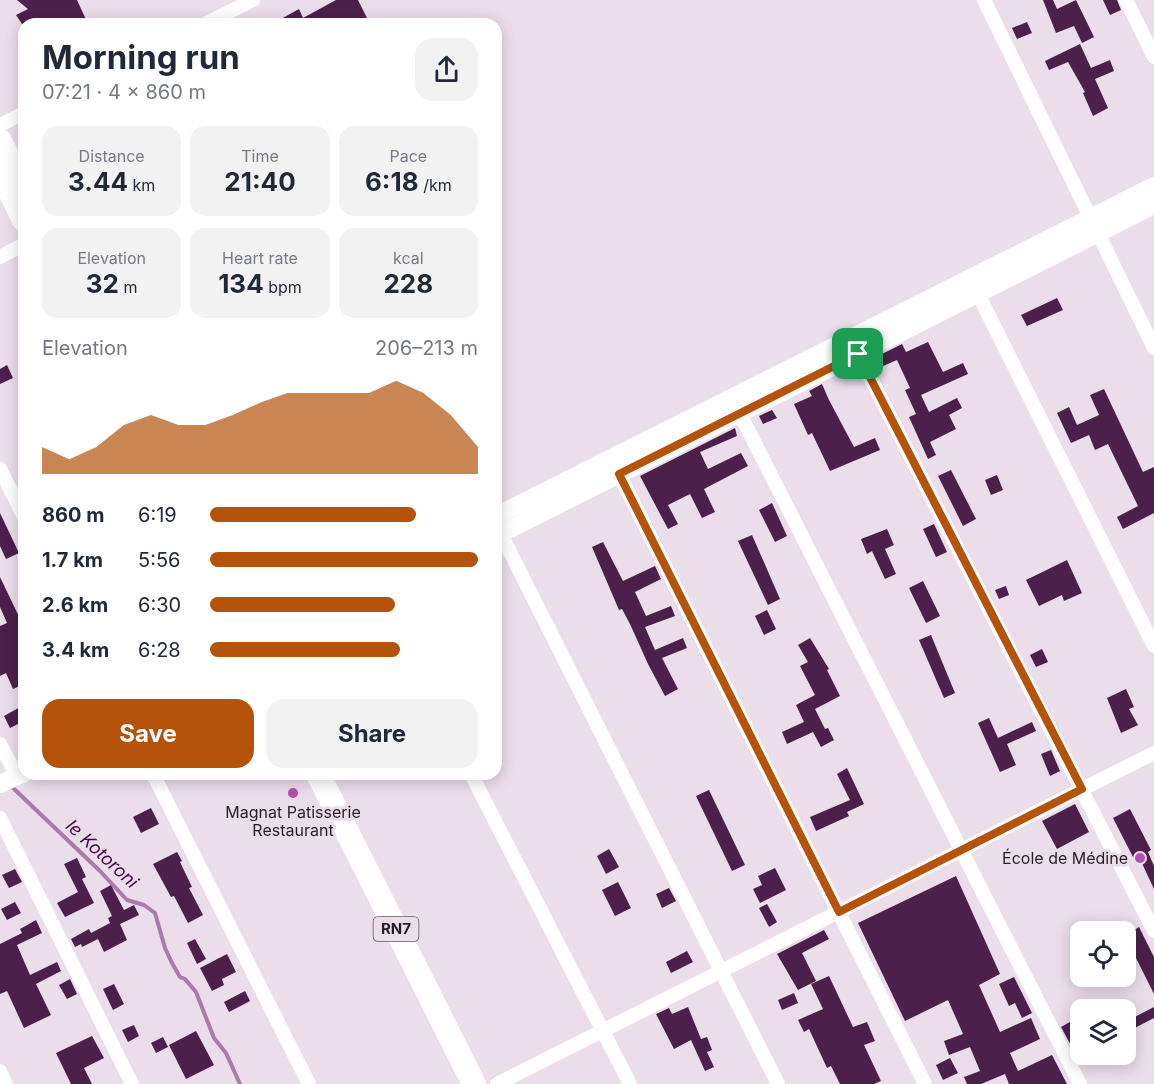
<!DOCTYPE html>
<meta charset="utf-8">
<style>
:root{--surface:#fff;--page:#f2f2f3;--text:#1f2937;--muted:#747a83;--accent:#b45309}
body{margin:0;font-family:Inter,sans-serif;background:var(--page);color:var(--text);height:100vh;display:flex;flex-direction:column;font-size:22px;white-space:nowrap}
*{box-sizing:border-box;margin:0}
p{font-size:20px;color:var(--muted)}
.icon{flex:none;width:33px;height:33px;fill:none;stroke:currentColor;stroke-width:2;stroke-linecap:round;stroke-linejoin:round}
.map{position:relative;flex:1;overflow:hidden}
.sheet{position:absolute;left:18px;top:18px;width:484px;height:762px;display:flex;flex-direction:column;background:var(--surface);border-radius:18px;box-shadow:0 3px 15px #0003}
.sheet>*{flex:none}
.controls{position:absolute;left:1070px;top:921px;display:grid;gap:12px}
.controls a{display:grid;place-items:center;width:66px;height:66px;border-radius:12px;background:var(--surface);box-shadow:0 3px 15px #0003;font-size:30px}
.pin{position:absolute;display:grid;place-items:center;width:51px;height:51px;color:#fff;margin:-26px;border-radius:12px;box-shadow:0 3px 9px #0006}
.round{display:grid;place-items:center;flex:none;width:63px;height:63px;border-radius:18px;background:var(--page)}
.headline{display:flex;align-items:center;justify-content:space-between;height:102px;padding:0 24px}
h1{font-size:33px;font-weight:700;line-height:45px}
.metrics{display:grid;grid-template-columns:repeat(3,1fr);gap:9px;height:102px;padding:6px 24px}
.metrics div{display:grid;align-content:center;border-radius:15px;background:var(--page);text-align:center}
.metrics b{font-size:26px;font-weight:700}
.metrics small{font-size:16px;font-weight:400}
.metrics p{font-size:16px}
.chart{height:168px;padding:12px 24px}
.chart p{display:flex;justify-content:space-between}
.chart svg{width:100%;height:108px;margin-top:6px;fill:var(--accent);opacity:.7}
.action{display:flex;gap:12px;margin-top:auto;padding:12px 24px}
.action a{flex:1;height:69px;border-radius:18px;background:var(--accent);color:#fff;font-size:24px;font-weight:700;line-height:69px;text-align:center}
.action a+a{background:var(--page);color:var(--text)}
ul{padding:0 24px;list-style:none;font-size:20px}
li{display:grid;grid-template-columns:96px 72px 1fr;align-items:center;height:45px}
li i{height:15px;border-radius:8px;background:var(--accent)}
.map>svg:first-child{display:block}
</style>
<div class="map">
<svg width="1154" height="1084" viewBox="0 0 1154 1084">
<rect width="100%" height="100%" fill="#ebddea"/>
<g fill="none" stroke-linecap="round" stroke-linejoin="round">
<polyline stroke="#ab7aaa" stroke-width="4" points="11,786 100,871 127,900 144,905 155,913 165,948 172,963 180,977 185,979 196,992 214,1038 226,1053 240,1084"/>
</g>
<g fill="#4b204b">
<polygon points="17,0 77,0 88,24 22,24 16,15 28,9"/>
<polygon points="336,0 358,0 370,24 272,24 299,9 303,18"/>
<polygon points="1043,0 1053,0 1057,9 1076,0 1094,37 1082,43 1074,26 1056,33"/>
<polygon points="1103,0 1117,0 1121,10 1110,15"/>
<polygon points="1027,22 1032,33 1017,39 1012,28"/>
<polygon points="1080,44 1091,68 1110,60 1114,71 1095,79 1108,108 1093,116 1083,93 1085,92 1068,62 1049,70 1045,61"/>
<polygon points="1057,298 1063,310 1027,326 1021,315"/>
<polygon points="928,342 943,372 963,363 968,374 921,395 929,412 957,398 962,408 949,415 956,429 930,442 936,455 928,459 909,417 916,414 905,390 910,388 897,360 883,366 878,356 902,344 906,352"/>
<polygon points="7,365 13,378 0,384 0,369"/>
<polygon points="822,384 829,400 854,447 875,438 880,450 830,471 812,433 808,435 794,404 812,396 809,391"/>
<polygon points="1104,389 1143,472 1154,467 1154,513 1123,529 1117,517 1138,506 1108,444 1095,450 1089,435 1071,443 1057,413 1069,407 1077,425 1099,415 1090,395"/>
<polygon points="772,410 777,418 763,424 759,416"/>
<polygon points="735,428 737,436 700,452 708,469 741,453 748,466 704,489 715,512 702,518 690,494 668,505 678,524 668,529 640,476"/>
<polygon points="951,470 976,519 963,526 938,476"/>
<polygon points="997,475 1003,490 991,495 985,480"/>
<polygon points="772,503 787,536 775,542 759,510"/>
<polygon points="0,513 19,553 6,559 0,546"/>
<polygon points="934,524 947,552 936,557 923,529"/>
<polygon points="887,529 894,545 885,549 896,574 885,579 872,551 867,554 861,539"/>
<polygon points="752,535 780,599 768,605 738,541"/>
<polygon points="603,542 623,581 655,566 661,579 635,592 646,616 671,606 675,616 645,627 655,650 683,638 687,648 662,658 678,689 665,696 648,664 630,624 622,609 619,610 592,547"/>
<polygon points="1067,560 1082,593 1064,601 1062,595 1039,606 1026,580"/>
<polygon points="0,577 24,627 24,684 13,689 6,673 0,676 0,626 7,623 0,607"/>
<polygon points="923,581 940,616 926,623 909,588"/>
<polygon points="1006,586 1009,595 999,599 995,590"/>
<polygon points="767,610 776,629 764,635 755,616"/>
<polygon points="931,635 955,693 944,698 919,640"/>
<polygon points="810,638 829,669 827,670 840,696 815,709 825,729 828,728 834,740 821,747 813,732 787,744 782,732 804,722 796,705 815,695 800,666 808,662 798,645"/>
<polygon points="1042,649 1048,662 1036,667 1030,655"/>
<polygon points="1126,689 1134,707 1129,709 1138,725 1121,733 1107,698"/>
<polygon points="24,705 24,721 10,728 4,716"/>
<polygon points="989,718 998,738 1032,722 1036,731 1007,744 1016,765 1000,772 978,723"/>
<polygon points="1051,750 1060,771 1050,776 1041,754"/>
<polygon points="847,768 864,804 847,812 849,816 816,831 810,817 850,800 837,774"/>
<polygon points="709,790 745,865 732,871 696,796"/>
<polygon points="1075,804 1089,832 1057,849 1042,821"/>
<polygon points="151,808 159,824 141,833 133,817"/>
<polygon points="1130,809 1151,850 1148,852 1154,866 1154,889 1139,857 1134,859 1113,818"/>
<polygon points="609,849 619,867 606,874 597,856"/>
<polygon points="177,852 182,861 180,862 192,887 189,888 203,915 188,923 174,896 171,897 153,864"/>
<polygon points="77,858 86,877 82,879 94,903 65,917 57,903 78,892 64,864"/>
<polygon points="775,868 786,890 760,903 753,889 762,885 758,876"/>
<polygon points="15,869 22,882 9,888 2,875"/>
<polygon points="956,876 1000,974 979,985 1000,1032 1031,1018 1040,1039 1010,1053 1018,1071 1052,1055 1067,1084 1009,1084 1005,1074 981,1084 967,1084 964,1077 980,1071 970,1047 949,1055 944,1041 963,1034 948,1000 905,1021 858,923"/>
<polygon points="618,882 631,908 615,916 602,890"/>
<polygon points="111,885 124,910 134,905 139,915 120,924 127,940 104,952 98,939 82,947 81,944 75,947 71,939 89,929 91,933 110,923 108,918 112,916 100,891"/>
<polygon points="669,888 676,901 662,908 656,894"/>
<polygon points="15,902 21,913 7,920 1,909"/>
<polygon points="767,904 777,922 769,927 759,908"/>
<polygon points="36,920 42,933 17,945 30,975 57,962 61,971 36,984 51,1015 24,1028 7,991 0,994 0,944 22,933 20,929"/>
<polygon points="1139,927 1154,957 1154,994 1125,936"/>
<polygon points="824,930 829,939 802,953 816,981 798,990 777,954"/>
<polygon points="195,939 206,959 197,964 187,943"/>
<polygon points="687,951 693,962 671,973 666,962"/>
<polygon points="227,954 236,972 222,979 224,985 212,991 200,968"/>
<polygon points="829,976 853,1027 867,1022 875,1041 864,1045 881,1081 874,1084 840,1084 831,1066 827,1068 809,1029 804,1032 798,1020 823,1009 811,984"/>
<polygon points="1014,977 1032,1013 1022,1018 1015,1003 1009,1006 999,984"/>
<polygon points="70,979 77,994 67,999 59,985"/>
<polygon points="114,984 124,1004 113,1010 103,989"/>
<polygon points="245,991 250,1001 229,1012 224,1002"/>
<polygon points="794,993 798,1003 782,1010 778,1000"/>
<polygon points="688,1007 701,1039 707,1037 712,1050 707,1052 714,1067 705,1071 691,1040 674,1049 656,1014 669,1008 672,1014"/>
<polygon points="1154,1007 1154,1018 1125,1033 1125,1022"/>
<polygon points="1070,1022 1076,1035 1080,1033 1080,1062 1061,1027"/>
<polygon points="134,1025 139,1036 128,1042 122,1030"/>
<polygon points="196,1031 214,1065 186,1079 169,1045"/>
<polygon points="92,1036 104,1058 84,1068 92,1084 71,1084 56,1053"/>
<polygon points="163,1037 168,1047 156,1053 151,1043"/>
<polygon points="950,1058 958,1073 943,1080 936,1065"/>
</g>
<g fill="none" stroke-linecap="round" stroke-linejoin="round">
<g stroke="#fff" stroke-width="14">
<polyline points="984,0 1154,348"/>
<polyline points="1126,0 1154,57"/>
<polyline points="205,24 253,0"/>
<polyline points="0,125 24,113"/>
<polyline points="0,257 24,244"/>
<polyline points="974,286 1154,646"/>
<polyline points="858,354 1154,931"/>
<polyline points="740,414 1080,1084"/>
<polyline points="0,469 24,517"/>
<polyline points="619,474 925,1084"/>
<polyline points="501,534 778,1084"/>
<polyline points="0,744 17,776"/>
<polyline points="153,774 309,1084"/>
<polyline points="471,774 630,1084"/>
<polyline points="0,818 132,1084"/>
<polyline points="0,1071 6,1084"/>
<polyline points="497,1084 1154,753"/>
</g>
<g stroke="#fff" stroke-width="18">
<polyline points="496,516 1154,186"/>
<polyline points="496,536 1154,205"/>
<polyline points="0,784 24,773"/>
</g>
<g stroke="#fff" stroke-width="24">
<polyline points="0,141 23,185"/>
<polyline points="0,171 24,220"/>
<polyline points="318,774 474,1084"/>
</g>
</g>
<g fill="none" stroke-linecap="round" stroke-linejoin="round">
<g stroke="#fff" stroke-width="12">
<polygon id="route" points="858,354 1082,789 839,912 619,474"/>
</g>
<use href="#route" stroke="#b45309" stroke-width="8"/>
</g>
<g fill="#b44eb4" stroke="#ebddea" stroke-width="2">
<circle cx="293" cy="793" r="6"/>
<circle cx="1140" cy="858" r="6"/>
</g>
<g text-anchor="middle" stroke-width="6" stroke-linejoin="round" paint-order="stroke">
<rect fill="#ebddea" stroke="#5f585f" stroke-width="1.5" x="373.5" y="917" width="45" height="24" rx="4.5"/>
<g font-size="15" font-weight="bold" fill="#231f23">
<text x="396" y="934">RN7</text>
</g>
<g font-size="16" fill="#231f23" stroke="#ebddea">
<text x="293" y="818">Magnat Patisserie<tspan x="293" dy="18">Restaurant</tspan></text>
<text x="1128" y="864" text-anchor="end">École de Médine</text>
</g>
<g font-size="18" font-style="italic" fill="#460747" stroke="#ebddea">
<text transform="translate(102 854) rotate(43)" y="6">le Kotoroni</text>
</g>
</g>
</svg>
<div class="controls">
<a><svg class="icon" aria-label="locate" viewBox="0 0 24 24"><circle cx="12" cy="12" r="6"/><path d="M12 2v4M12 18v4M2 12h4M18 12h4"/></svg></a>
<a><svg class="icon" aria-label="layers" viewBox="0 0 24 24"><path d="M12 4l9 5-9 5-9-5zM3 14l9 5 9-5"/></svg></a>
</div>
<div class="pin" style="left:858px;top:354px;background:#1e9e55"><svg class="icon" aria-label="arrive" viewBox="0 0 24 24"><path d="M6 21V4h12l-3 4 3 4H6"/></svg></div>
<section class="sheet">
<div class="headline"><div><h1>Morning run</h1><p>07:21 · 4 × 860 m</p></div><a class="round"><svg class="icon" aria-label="share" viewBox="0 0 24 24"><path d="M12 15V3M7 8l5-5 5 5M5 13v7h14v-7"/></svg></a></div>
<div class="metrics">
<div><p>Distance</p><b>3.44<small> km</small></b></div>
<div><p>Time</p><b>21:40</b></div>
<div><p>Pace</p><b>6:18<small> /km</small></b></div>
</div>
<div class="metrics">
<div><p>Elevation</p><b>32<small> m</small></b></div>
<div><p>Heart rate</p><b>134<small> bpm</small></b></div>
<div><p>kcal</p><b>228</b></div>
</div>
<div class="chart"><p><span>Elevation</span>206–213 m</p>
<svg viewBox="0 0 160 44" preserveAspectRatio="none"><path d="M0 44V33L10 38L20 33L30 24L40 20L50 24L60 24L70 20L80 15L90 11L100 11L110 11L120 11L130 6L140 11L150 20L160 33V44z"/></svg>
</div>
<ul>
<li><b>860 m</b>6:19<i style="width:77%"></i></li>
<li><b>1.7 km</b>5:56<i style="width:100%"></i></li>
<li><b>2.6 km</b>6:30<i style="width:69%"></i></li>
<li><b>3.4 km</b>6:28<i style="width:71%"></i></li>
</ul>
<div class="action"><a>Save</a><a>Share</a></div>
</section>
</div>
